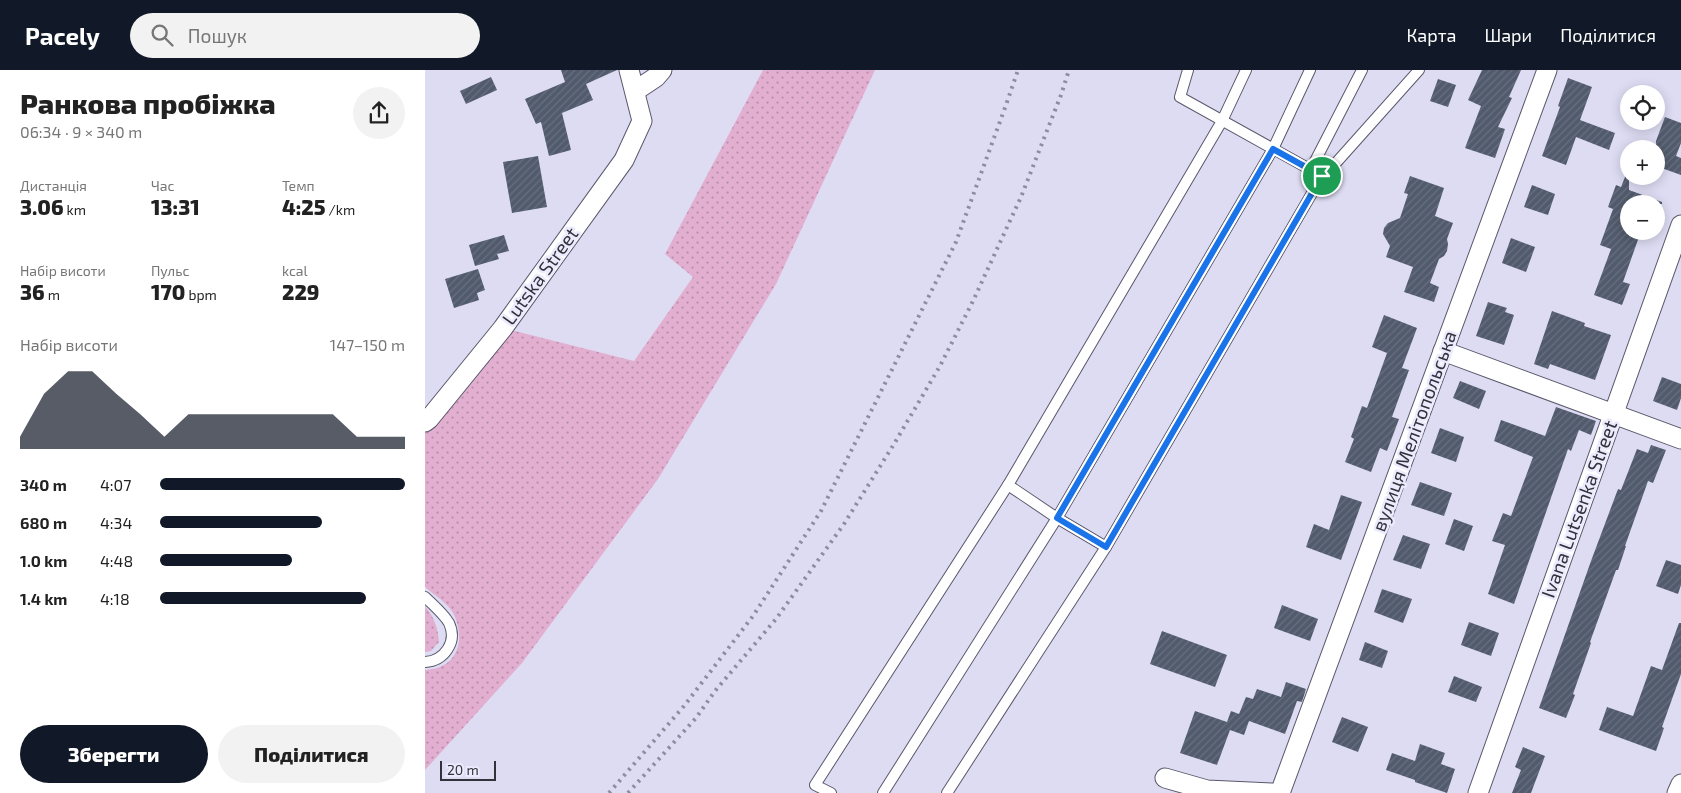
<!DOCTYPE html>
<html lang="uk">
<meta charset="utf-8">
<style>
:root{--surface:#fff;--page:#f2f2f2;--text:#222;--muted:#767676;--accent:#111827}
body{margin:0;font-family:"Exo 2",sans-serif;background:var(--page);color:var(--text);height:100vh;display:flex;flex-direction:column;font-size:19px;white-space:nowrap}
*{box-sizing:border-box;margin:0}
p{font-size:16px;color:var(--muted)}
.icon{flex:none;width:28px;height:28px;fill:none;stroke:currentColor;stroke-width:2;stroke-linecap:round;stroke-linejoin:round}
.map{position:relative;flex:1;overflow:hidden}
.drawer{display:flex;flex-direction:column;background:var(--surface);width:425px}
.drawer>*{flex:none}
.controls{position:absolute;left:1195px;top:15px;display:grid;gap:10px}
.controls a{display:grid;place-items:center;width:45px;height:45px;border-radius:50%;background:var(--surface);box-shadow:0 2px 12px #0003;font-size:25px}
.scale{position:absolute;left:15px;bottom:12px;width:56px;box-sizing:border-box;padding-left:5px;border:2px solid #33323b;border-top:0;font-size:14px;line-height:18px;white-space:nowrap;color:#33323b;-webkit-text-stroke:4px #eceafd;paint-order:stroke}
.pin{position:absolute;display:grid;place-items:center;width:42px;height:42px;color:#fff;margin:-21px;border:2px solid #fff;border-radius:50%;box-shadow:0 1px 5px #0007}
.round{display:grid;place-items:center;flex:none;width:52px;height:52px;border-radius:26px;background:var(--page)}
.head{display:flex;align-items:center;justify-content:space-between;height:85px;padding:0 20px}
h1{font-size:28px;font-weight:800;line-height:38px}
.stats{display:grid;grid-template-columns:repeat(3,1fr);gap:8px;height:85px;padding:5px 20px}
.stats div{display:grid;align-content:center}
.stats b{font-size:21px;font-weight:800}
.stats small{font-size:14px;font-weight:400}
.stats p{font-size:14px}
.chart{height:140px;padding:10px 20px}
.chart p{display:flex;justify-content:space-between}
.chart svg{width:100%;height:90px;margin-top:5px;fill:var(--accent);opacity:.7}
.action{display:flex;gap:10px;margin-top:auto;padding:10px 20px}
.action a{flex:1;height:58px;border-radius:30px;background:var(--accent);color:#fff;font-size:20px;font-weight:800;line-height:58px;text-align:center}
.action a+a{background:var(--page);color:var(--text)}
ul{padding:0 20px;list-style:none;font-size:16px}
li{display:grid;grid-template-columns:80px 60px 1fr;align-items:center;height:38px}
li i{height:12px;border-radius:6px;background:var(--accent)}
header{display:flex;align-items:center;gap:30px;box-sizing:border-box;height:70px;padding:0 25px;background:var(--accent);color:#fff}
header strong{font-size:24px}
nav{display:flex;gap:28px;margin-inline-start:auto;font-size:18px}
.search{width:350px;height:45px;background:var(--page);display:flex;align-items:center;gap:12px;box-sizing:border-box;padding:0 18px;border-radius:28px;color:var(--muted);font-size:19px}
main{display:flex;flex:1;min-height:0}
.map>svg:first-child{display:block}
</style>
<header>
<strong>Pacely</strong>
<div class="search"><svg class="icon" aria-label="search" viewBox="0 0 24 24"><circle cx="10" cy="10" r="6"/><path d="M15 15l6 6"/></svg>Пошук</div>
<nav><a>Карта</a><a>Шари</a><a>Поділитися</a></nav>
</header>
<main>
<section class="drawer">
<div class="head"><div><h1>Ранкова пробіжка</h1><p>06:34 · 9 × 340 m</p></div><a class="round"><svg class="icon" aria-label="share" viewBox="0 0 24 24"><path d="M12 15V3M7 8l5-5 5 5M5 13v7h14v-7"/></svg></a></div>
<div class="stats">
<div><p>Дистанція</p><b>3.06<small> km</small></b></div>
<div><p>Час</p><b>13:31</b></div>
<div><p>Темп</p><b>4:25<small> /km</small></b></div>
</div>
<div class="stats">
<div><p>Набір висоти</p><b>36<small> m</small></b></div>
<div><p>Пульс</p><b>170<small> bpm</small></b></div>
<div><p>kcal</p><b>229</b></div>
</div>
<div class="chart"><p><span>Набір висоти</span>147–150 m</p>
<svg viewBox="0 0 160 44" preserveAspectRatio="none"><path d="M0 44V38L10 17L20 6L30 6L40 17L50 27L60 38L70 27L80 27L90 27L100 27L110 27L120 27L130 27L140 38L150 38L160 38V44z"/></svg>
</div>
<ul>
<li><b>340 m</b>4:07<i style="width:100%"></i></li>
<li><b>680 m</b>4:34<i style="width:66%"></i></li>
<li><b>1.0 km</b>4:48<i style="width:54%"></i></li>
<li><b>1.4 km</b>4:18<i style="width:84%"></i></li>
</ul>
<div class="action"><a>Зберегти</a><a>Поділитися</a></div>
</section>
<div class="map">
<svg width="1256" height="723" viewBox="0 0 1256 723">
<defs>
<pattern id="grass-dots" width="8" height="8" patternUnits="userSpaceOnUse" patternTransform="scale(1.25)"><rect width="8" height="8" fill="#e2afd1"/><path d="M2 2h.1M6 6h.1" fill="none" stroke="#b88fab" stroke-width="1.8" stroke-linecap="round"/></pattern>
<pattern id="building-hatch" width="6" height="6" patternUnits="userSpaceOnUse" patternTransform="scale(1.25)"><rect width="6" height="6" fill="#525b6d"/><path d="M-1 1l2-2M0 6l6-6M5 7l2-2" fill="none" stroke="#68707e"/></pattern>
</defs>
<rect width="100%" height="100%" fill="#dedcf3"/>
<g fill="url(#grass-dots)">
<path d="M338 0H450L351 214 233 409 97 593 0 700V600C30 599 41 574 30 547 25 534 10 526 0 517V362L8 355 86 260 209 291 268 207 240 184Z"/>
<path d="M0 536C9 547 13 558 14 572L6 581 0 582Z"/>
</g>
<g fill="url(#building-hatch)">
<polygon points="136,0 192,0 161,14 168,30 137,43 146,80 124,86 116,52 111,54 100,29 140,12"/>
<polygon points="1057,0 1096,0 1084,27 1087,28 1073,57 1080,59 1070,88 1040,78 1056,36 1043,30"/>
<polygon points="66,7 72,20 41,34 35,21"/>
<polygon points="1143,8 1167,17 1155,50 1190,63 1184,80 1151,67 1141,95 1117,86 1135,37 1133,36"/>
<polygon points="1013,9 1031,15 1023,37 1005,31"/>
<polygon points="1240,47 1256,53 1256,73 1251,86 1256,88 1256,105 1231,96 1231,71"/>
<polygon points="113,86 122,137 87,143 78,92"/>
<polygon points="1202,102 1204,102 1204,120 1237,132 1237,134 1204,134 1204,161 1215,164 1198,212 1205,214 1197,235 1169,225 1186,179 1175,175 1188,139 1183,137 1191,115 1196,117"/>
<polygon points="985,106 1019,118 1010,146 1028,153 1022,169 1023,174 1022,181 1019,186 1014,189 1005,213 1014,217 1009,232 979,222 988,197 961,187 965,176 958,164 959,158 963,153 975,148 983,124 979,123"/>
<polygon points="1107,115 1130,124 1123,145 1099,137"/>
<polygon points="79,165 84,181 72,184 74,189 50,196 44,175"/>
<polygon points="1086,168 1110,177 1101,202 1077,193"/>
<polygon points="53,199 60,220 52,223 54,230 29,238 20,209"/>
<polygon points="1063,232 1082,238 1080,242 1089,245 1079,275 1051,266"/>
<polygon points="1127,241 1160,253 1159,256 1186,265 1170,310 1125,294 1123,299 1109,294"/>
<polygon points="959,245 992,258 977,298 984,300 967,347 974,349 962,381 955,378 946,402 920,392 929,369 926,367 937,336 942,338 962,283 947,277"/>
<polygon points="1237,307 1256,314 1256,328 1252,340 1228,331"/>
<polygon points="1035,311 1061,321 1054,339 1028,328"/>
<polygon points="1131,337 1171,351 1166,365 1154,360 1146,381 1143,379 1089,534 1063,524 1080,475 1067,471 1078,443 1086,446 1108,387 1069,371 1076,350 1120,366"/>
<polygon points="1015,358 1039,367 1031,392 1006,383"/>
<polygon points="1226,375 1241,380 1228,413 1223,411 1200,476 1201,476 1193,500 1191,500 1165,572 1166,573 1148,624 1150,625 1141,648 1114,638 1166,491 1193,419 1196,420 1212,379 1223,383"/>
<polygon points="995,412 1027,423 1019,446 986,435"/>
<polygon points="916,425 937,432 916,490 881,477 889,454 904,460"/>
<polygon points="1029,449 1048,456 1039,481 1020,474"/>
<polygon points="978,465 1005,474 996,499 968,490"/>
<polygon points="1241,490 1256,495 1256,515 1253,524 1231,516"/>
<polygon points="957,519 987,529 978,553 949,542"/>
<polygon points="857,535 893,549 885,571 849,558"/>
<polygon points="1044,552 1074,563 1066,586 1036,575"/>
<polygon points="1254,553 1256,553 1256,604 1237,657 1239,658 1231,681 1174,660 1182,637 1208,646 1226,596 1237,600"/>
<polygon points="737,561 802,585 790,617 725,594"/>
<polygon points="940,572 963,581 957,598 934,590"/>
<polygon points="1029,606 1057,617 1051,632 1023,622"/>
<polygon points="861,612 881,619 877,632 872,631 860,664 824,651 819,665 805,660 792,695 755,683 770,641 802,652 806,641 814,644 821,627 828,629 832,619 856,627"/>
<polygon points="917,647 943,657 933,682 907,672"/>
<polygon points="995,674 1020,683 1016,694 1030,699 1022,723 990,712 990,710 961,700 967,683 990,691"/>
<polygon points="1098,677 1120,686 1106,723 1087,723 1096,700 1090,697"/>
</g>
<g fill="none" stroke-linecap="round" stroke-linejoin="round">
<g stroke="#5a586b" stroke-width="12">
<g id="service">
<polyline points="763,0 755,27 897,106"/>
<polyline points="886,99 937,0"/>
<polyline points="583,415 632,448 681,477"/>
<path d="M0 527C8 535 18 543 24 553 33 572 19 591 0 592"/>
<polyline points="406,723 390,715 583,415 797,51 821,0"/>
<polyline points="458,723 632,448 848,79 885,0"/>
<polyline points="522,723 681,477 897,106 910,94 994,0"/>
</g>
</g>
<g stroke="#5a586b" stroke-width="21">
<g id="minor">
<polyline points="210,21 231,7 237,0"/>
<polyline points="1018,281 1256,369"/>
<polyline points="0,352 4,349 78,258 199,90 217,51 204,0"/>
<polyline points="740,708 782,720 847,723"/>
<polyline points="855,723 1122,0"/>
<polyline points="1053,723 1256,155"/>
<polyline points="1252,723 1256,714"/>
</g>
</g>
<use href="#service" stroke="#fff" stroke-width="10"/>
<use href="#minor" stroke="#fff" stroke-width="19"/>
<g stroke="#8e8d9d" stroke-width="4" stroke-dasharray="2.5 5" stroke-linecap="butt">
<polyline points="184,723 259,636 328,546 396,441 531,172 581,35 593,0"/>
<polyline points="203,723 271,648 290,621 351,549 419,454 469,374 515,296 548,231 596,127 636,25 644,0"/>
</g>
</g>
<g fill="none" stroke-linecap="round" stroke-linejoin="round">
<g stroke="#fff" stroke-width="10">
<polygon id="route" points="848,79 897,106 681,477 632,448"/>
</g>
<use href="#route" stroke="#1a73e8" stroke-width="6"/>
</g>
<g text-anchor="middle" stroke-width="5" stroke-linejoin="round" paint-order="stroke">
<g font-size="19" fill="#33323b" stroke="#eceafd">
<text transform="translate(115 206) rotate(-54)" y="7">Lutska Street</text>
<text transform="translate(989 361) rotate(-70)" y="7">вулиця Мелітопольська</text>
<text transform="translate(1154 439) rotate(-70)" y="7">Ivana Lutsenka Street</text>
</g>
</g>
</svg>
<div class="controls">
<a><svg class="icon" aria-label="locate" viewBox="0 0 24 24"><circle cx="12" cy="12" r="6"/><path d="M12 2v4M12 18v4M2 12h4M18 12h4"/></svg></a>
<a>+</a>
<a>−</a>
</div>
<div class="scale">20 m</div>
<div class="pin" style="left:897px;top:106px;background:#1e9e55"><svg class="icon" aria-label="arrive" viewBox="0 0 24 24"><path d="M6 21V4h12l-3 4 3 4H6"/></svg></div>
</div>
</main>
